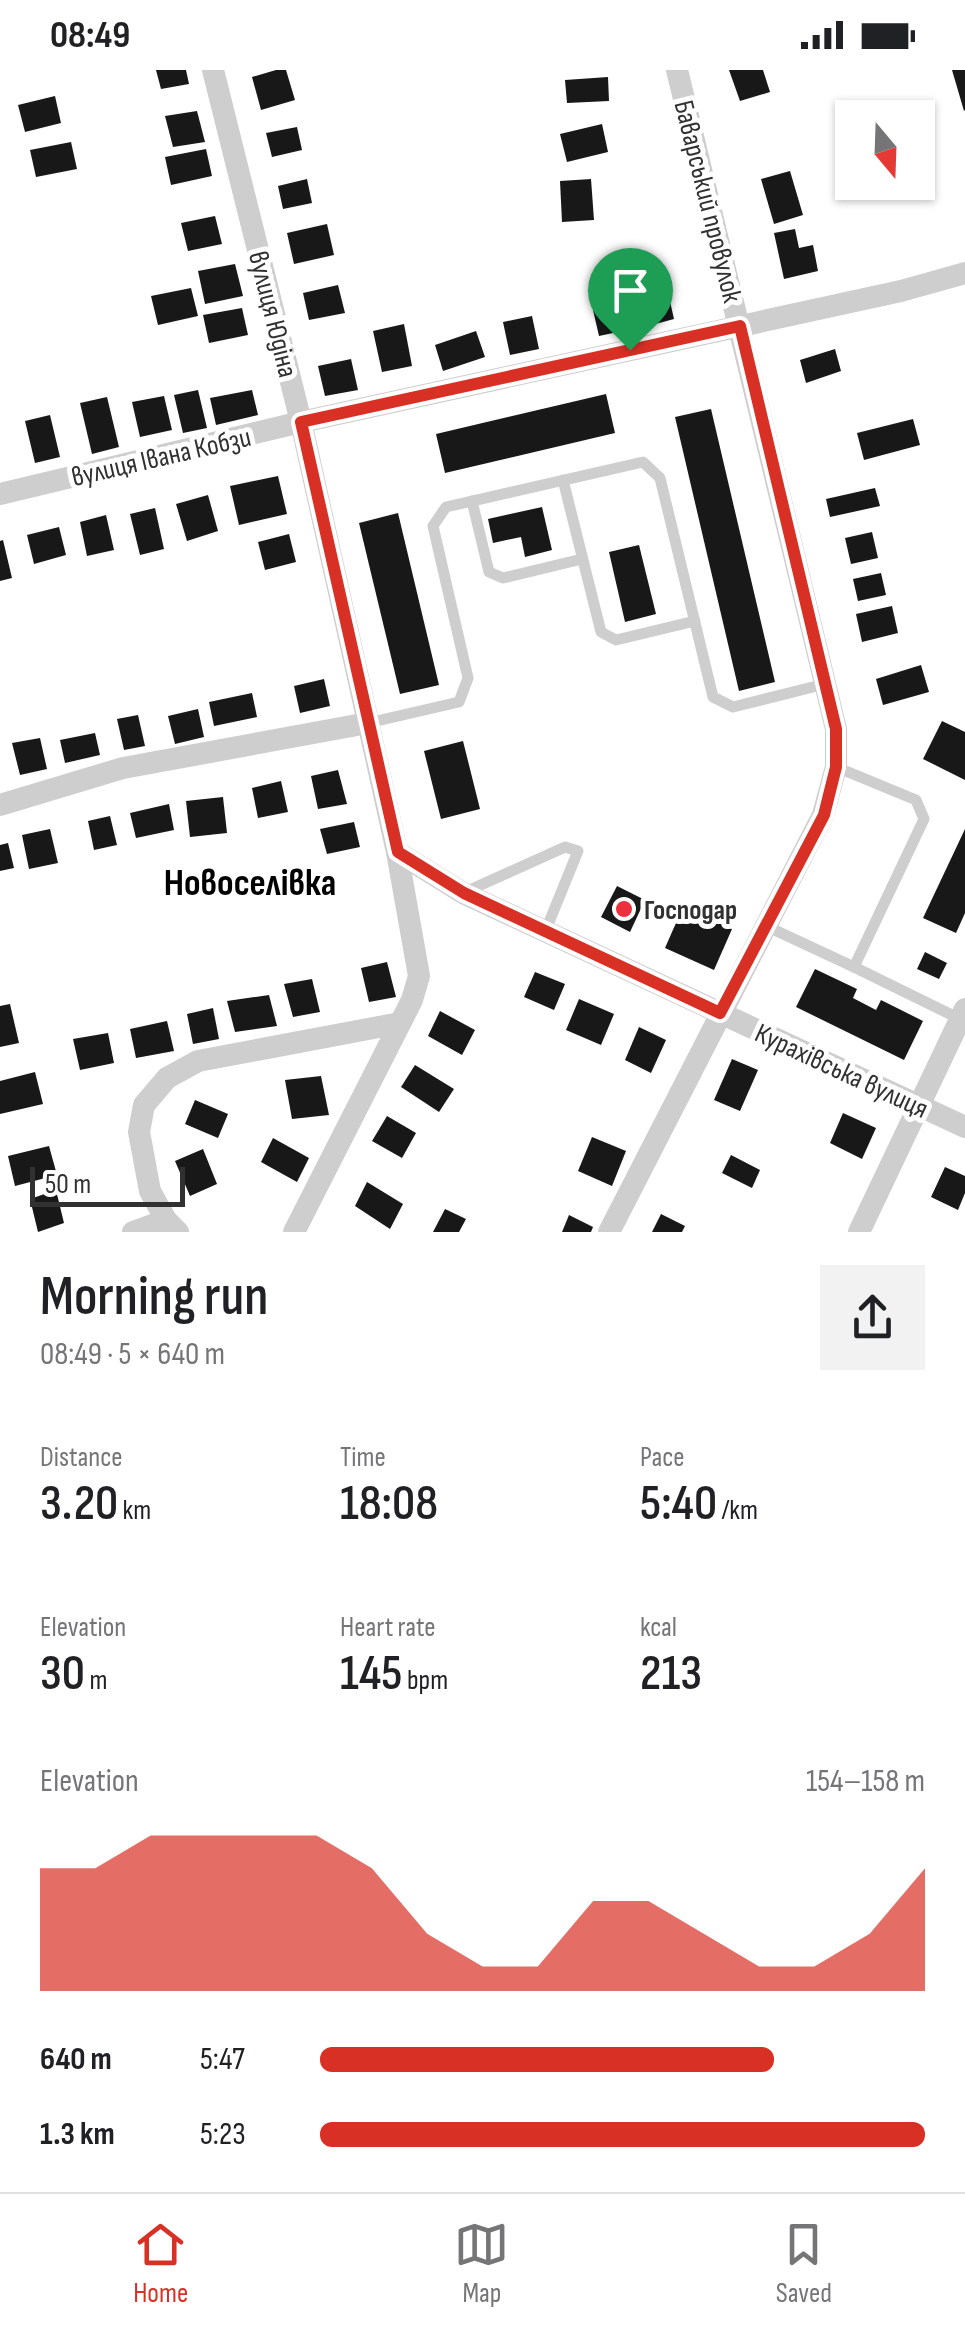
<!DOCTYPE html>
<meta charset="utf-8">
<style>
:root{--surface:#fff;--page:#f2f2f2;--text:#202124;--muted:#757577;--line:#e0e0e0;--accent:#d93025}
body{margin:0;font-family:"Sofia Sans Condensed",sans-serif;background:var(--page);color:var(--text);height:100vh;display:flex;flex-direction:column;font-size:38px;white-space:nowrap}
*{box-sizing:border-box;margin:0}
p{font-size:32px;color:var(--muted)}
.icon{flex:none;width:55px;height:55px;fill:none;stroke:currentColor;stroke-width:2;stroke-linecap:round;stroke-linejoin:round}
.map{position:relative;height:1162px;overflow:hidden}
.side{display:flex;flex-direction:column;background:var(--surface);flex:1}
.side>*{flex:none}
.needle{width:65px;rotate:161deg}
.fabs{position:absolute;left:835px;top:30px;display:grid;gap:20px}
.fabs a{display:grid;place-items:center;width:100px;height:100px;border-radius:0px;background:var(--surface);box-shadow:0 2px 8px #0004;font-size:50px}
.scale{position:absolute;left:30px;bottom:25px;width:155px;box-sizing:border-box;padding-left:10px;border:5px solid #313131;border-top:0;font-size:28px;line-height:35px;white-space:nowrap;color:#313131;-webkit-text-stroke:8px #fff;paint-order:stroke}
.pin{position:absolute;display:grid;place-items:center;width:85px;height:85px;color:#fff;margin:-102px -42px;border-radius:50% 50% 50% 0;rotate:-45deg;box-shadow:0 0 10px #0007}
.pin .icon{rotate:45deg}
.round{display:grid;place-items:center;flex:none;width:105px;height:105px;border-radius:0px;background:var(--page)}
.headline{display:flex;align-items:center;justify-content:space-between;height:170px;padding:0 40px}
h1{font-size:55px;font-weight:600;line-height:75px}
.stats{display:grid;grid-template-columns:repeat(3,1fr);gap:15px;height:170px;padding:10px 40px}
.stats div{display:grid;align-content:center}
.stats b{font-size:50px;font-weight:600}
.stats small{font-size:28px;font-weight:400}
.stats p{font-size:28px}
.chart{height:280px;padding:20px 40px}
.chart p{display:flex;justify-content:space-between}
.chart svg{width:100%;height:180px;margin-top:10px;fill:var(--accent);opacity:.7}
ul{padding:0 40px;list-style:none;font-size:32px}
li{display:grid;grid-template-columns:160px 120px 1fr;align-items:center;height:75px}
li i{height:25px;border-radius:12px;background:var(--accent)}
.status{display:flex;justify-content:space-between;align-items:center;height:70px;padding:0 50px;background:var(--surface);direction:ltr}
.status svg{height:28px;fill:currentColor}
.dock{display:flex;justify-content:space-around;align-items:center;height:140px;border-top:2px solid var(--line);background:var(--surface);font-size:28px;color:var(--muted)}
.dock a{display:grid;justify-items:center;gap:5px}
.dock .selected{color:var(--accent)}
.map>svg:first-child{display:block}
</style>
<div class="status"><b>08:49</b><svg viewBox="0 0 49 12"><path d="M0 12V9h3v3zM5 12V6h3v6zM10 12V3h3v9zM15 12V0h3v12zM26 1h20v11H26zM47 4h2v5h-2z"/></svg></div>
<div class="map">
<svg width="965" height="1162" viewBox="0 0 965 1162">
<rect width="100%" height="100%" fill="#fff"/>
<g fill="#181818">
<polygon points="156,0 186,0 189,14 161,19"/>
<polygon points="276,0 286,0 295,30 261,40 252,7"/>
<polygon points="729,0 763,0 770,22 740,31"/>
<polygon points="952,0 965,0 965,40 964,41"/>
<polygon points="608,7 609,31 567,33 565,10"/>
<polygon points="55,26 61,53 25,62 18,35"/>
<polygon points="197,41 205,72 173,77 165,46"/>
<polygon points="602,54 608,82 567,92 560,64"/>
<polygon points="297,57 302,80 272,87 266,63"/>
<polygon points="71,72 77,99 36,107 30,80"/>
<polygon points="206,79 212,106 171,115 165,87"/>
<polygon points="790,101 803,145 774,154 761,109"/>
<polygon points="307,109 312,133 283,139 278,116"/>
<polygon points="591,109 594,150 562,152 560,111"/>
<polygon points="215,146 222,174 188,181 181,153"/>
<polygon points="327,154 334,185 294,194 287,163"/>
<polygon points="795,159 799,178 813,175 818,201 784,209 774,163"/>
<polygon points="235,194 243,226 205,234 198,201"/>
<polygon points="338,215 345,243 309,250 303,223"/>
<polygon points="191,218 198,246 158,255 151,226"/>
<polygon points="667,218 674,249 648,256 641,225"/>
<polygon points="626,232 632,259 599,266 593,240"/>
<polygon points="242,238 248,265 209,273 203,245"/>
<polygon points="532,246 539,279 510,285 503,252"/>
<polygon points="404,254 412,296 382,302 373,261"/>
<polygon points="476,261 485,287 443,301 435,275"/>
<polygon points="835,279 841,301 806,313 800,290"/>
<polygon points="351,289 358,320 325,326 318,296"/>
<polygon points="198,320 207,358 183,363 174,325"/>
<polygon points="252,320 258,345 216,355 210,328"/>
<polygon points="606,324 615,363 445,403 436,364"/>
<polygon points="164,326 172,360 140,367 132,332"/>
<polygon points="107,327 119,377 92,384 80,333"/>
<polygon points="711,339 775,612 739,621 675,347"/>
<polygon points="50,345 60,387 35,393 25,351"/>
<polygon points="913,349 920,375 864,390 857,363"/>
<polygon points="278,406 287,444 239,455 230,416"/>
<polygon points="875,418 880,436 830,447 826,429"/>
<polygon points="208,425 218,461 187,471 176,434"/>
<polygon points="542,437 552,480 525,487 521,467 493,473 488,449"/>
<polygon points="155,438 164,479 140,485 130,444"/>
<polygon points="398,443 439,615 400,624 359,453"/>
<polygon points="106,445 114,480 87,486 80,452"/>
<polygon points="59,457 66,485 34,494 27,465"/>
<polygon points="872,462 878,488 851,494 845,468"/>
<polygon points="289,464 296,492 265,500 258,472"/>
<polygon points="3,470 12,508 0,511 0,471"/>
<polygon points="639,475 656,544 625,552 609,482"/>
<polygon points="881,503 886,525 858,531 853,509"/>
<polygon points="892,536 898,563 862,572 856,544"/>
<polygon points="921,595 929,622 883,635 876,609"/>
<polygon points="324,609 330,636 300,643 294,616"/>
<polygon points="252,623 257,647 214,656 209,632"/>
<polygon points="198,639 204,667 175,674 168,646"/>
<polygon points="138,645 145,676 124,680 117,649"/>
<polygon points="942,651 965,662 965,710 923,689"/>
<polygon points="95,663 100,685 65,693 60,670"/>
<polygon points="40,668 47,699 20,705 12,673"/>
<polygon points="463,671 480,739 441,749 424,681"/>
<polygon points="338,700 347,734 318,739 311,706"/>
<polygon points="281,711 288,742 258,748 252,718"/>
<polygon points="223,727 227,763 190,767 186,731"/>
<polygon points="169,734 174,760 136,768 130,743"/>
<polygon points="110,746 117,775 94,780 88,751"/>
<polygon points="354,752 360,777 327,784 320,759"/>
<polygon points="50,759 58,793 29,799 22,765"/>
<polygon points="965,759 965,843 956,863 923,848"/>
<polygon points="8,773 14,798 0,801 0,775"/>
<polygon points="617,816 645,830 630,862 601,847"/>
<polygon points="683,837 732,859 714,900 665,878"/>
<polygon points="925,882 947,893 939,909 917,899"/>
<polygon points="387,892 396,927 369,932 361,898"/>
<polygon points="815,899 857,919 853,928 876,940 881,930 923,951 904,990 796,937"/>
<polygon points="535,902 565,914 554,940 524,927"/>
<polygon points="312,909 320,942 293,947 284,914"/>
<polygon points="269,925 277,956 235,962 227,931"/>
<polygon points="579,929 614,944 601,975 566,960"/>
<polygon points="10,934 19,973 0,977 0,936"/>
<polygon points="213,938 219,969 193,974 187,944"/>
<polygon points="440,941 475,960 462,985 428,966"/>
<polygon points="167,951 174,981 136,988 130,959"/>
<polygon points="639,957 666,970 651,1003 625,990"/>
<polygon points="108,963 114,993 80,1000 73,969"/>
<polygon points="732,989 758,1000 740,1041 714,1030"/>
<polygon points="415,995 454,1019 439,1042 401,1017"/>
<polygon points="35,1002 43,1034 0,1044 0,1011"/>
<polygon points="321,1006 329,1045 292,1049 285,1010"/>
<polygon points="195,1030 228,1044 218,1068 185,1054"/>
<polygon points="843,1043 876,1058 862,1089 830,1073"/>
<polygon points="387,1046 416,1063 402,1088 372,1071"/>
<polygon points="592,1067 626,1081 612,1116 578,1101"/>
<polygon points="273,1068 309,1088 297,1112 261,1092"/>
<polygon points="49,1076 57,1105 15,1116 8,1086"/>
<polygon points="203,1079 217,1114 190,1126 175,1091"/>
<polygon points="731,1085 760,1100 752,1118 722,1103"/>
<polygon points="945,1097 965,1106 965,1123 958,1140 931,1127"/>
<polygon points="367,1112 403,1134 390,1159 355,1136"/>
<polygon points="56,1120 64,1153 38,1162 30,1129"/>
<polygon points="445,1139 466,1149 459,1162 433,1162"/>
<polygon points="661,1144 685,1156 682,1162 652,1162"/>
<polygon points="569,1145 593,1157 591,1162 562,1162"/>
</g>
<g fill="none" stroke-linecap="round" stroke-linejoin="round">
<g stroke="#cecece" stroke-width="11">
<polyline points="563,410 601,562 616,570 695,551"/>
<polyline points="472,431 489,502 503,508 582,489"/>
<polyline points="368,653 459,632 468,608 433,456 446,437 643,392 660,408 713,627 733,637 825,614"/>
<polyline points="463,823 565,777 578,781 545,862"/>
<polyline points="766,856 854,897 924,749 916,730 836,697"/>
<polyline points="854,897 960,949"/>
</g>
<g stroke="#cecece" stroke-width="22">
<polyline points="213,0 301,352 397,782 419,906 412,930 294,1162"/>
<polyline points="0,424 301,352 901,221 965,203"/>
<polyline points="0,735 123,698 368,653"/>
<polyline points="397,782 463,823 965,1057"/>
<polyline points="133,1162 166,1150"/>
<polyline points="178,1162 166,1150 150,1121 139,1062 144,1035 167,1008 198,991 400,953"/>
<polyline points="609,1162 823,745 836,697 836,659 677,0"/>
<polyline points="859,1162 965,939"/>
</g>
</g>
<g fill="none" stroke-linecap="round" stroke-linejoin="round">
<g stroke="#fff" stroke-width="20">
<polygon id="route" points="740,256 836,659 836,697 824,745 720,943 464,823 398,782 301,352"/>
</g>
<use href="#route" stroke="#d93025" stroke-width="12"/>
</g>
<circle fill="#ec303d" stroke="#fff" stroke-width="4" cx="624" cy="839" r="10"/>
<g text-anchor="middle" stroke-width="10" stroke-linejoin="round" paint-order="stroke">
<g font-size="28" fill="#313131" stroke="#fff">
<text transform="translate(709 131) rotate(76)" y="10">Баварський провулок</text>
<text transform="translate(274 244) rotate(76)" y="10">вулиця Юдіна</text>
<text transform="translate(161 386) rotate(-13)" y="10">вулиця Івана Кобзи</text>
<text transform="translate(842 1000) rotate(25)" y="10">Курахівська вулиця</text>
</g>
<g font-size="28" font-weight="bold" fill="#313131" stroke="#fff" text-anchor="start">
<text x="644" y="849">Господар</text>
</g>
<g font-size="38" font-weight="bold" fill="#000" stroke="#fff">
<text x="250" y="825">Новоселівка</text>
</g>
</g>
</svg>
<div class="fabs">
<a><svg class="needle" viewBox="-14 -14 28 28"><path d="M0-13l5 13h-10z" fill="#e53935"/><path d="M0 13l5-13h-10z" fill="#757577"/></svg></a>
</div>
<div class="scale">50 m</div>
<div class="pin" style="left:630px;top:280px;background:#1e9e55"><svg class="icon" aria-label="arrive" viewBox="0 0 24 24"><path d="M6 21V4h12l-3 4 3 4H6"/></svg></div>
</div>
<section class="side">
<div class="headline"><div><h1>Morning run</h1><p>08:49 · 5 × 640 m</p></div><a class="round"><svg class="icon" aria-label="share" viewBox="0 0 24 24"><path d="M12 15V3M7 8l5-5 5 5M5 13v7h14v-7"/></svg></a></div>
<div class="stats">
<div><p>Distance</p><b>3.20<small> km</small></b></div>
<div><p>Time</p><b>18:08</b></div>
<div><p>Pace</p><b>5:40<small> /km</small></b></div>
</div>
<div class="stats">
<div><p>Elevation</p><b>30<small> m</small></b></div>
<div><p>Heart rate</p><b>145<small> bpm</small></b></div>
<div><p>kcal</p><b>213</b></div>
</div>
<div class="chart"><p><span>Elevation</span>154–158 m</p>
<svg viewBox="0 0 160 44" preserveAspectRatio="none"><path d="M0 44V14L10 14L20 6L30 6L40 6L50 6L60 14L70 30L80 38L90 38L100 22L110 22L120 30L130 38L140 38L150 30L160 14V44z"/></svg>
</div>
<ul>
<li><b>640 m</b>5:47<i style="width:75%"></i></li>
<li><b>1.3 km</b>5:23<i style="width:100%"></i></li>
</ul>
</section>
<nav class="dock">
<a class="selected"><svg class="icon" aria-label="home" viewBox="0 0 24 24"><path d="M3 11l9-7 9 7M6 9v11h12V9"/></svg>Home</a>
<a><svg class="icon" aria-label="map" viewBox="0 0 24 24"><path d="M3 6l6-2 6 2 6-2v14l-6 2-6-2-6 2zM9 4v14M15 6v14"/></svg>Map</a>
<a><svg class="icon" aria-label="saved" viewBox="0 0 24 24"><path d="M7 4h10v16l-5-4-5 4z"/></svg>Saved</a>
</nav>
